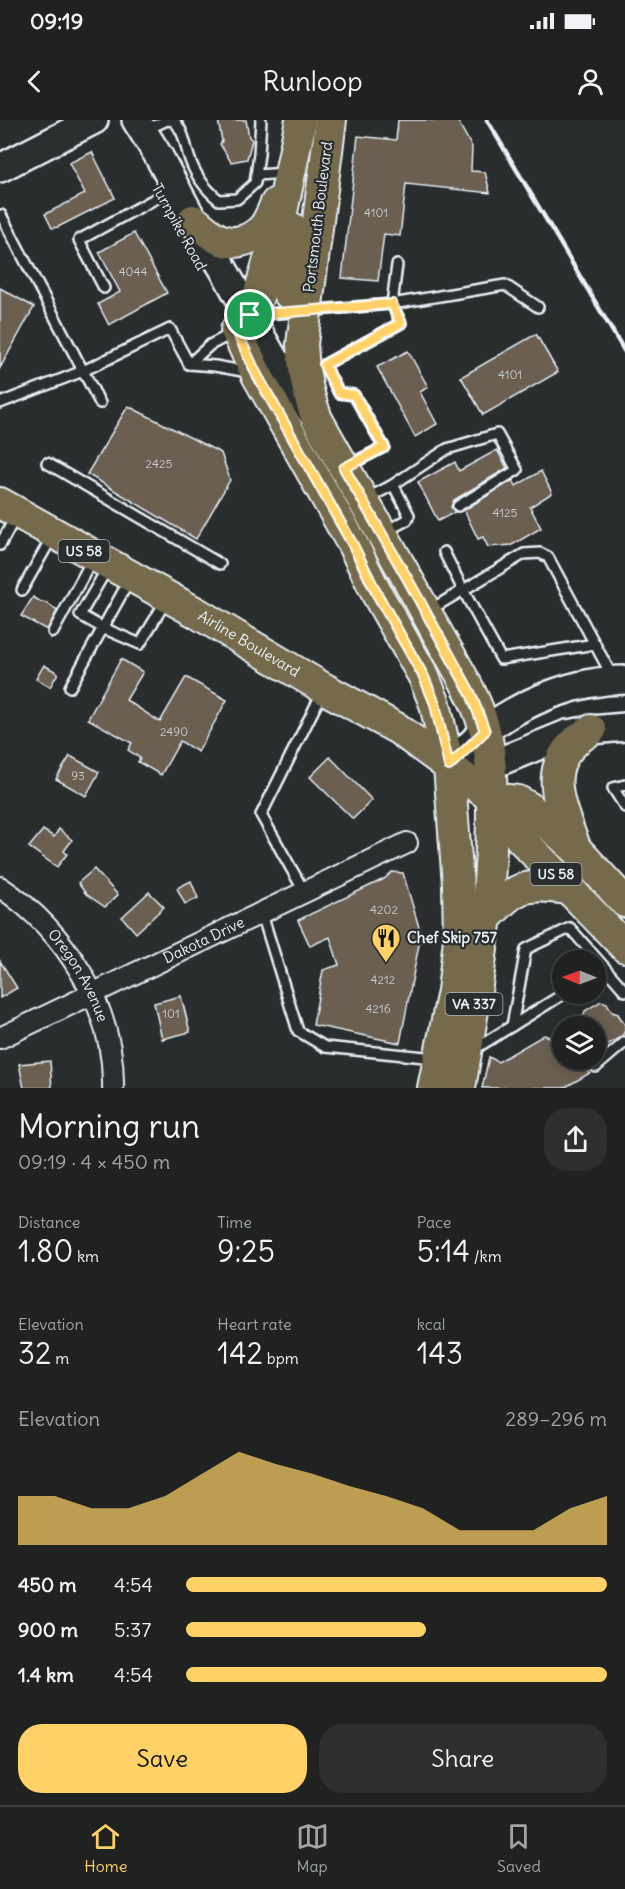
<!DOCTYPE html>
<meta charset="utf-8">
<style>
:root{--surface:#202222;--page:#2d2f2f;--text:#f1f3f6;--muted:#a2a4a5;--line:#3d3f40;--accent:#ffd166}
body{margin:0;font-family:Delius,sans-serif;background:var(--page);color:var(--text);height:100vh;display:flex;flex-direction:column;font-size:22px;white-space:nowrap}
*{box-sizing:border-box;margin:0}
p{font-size:20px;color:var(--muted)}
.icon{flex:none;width:33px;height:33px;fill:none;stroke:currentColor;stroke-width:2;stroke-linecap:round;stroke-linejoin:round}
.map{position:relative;height:968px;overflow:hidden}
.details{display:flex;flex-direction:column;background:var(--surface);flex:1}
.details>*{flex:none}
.needle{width:39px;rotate:271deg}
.fabs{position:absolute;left:552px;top:830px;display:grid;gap:12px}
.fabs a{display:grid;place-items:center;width:54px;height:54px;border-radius:50%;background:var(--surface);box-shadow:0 3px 15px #0003,0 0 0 2px var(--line);font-size:30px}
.pin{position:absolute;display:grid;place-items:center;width:51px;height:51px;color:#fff;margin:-26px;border:3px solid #fff;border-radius:50%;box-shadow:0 2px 6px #0007}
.round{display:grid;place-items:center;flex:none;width:63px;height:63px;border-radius:24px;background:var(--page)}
.headline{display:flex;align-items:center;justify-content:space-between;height:102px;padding:0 18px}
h1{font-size:33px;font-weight:600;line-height:45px}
.stats{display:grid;grid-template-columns:repeat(3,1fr);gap:9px;height:102px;padding:6px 18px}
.stats div{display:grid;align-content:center}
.stats b{font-size:30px;font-weight:600}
.stats small{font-size:16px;font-weight:400}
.stats p{font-size:16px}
.chart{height:168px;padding:12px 18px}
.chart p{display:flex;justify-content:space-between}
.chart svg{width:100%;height:108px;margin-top:6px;fill:var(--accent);opacity:.7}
.action{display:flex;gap:12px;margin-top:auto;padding:12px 18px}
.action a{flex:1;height:69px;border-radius:24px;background:var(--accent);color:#111;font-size:24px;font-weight:600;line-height:69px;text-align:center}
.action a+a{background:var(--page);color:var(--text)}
ul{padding:0 18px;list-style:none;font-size:20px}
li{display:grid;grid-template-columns:96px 72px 1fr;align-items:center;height:45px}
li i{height:15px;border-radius:8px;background:var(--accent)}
.status{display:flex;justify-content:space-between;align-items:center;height:42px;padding:0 30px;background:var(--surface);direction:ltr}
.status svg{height:16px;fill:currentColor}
header{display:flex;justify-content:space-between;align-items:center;height:78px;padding:0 18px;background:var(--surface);font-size:27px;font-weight:600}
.dock{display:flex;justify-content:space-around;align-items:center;height:84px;border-top:2px solid var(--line);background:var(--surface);font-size:16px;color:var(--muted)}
.dock a{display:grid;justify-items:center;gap:3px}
.dock .active{color:var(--accent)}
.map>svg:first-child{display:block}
</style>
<div class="status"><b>09:19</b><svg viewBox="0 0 49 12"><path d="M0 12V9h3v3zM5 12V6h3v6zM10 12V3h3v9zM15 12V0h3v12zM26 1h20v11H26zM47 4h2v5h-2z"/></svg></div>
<header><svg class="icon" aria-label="back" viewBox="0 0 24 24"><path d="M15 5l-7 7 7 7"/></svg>Runloop<svg class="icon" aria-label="person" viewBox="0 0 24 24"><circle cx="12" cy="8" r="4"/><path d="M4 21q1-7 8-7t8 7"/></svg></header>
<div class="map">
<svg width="625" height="968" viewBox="0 0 625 968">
<rect width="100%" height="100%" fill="#2a2d2e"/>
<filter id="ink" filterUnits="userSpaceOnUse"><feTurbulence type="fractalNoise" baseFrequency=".0167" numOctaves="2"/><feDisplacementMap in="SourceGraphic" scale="12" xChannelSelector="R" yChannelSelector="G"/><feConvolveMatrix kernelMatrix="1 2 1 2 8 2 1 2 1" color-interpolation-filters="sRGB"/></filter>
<g filter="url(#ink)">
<g fill="#6b5e51" stroke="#e8f1f8" stroke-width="1.5">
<polygon points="218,0 246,0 249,17 252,20 247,39 231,42 220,24 222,21"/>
<polygon points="398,0 457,0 472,27 471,51 485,52 490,73 406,64 400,116 384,114 378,161 342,158 358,16 396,20"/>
<polygon points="92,32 115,78 58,107 52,108 45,94 85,74 69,43"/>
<polygon points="134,113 167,173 109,205 98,184 120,172 99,132"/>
<polygon points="0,168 34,187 0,248"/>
<polygon points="536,214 558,252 483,295 461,257"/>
<polygon points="408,231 428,267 420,272 437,304 415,317 377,247"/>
<polygon points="128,286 221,333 230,360 196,419 87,354"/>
<polygon points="497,330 507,348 454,380 451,387 455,392 438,401 418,362 455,342 459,351"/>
<polygon points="541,351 552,373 530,387 541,408 512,425 488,427 483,417 478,419 464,390 513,360 516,366"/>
<polygon points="33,477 41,482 47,483 57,491 47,510 21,496"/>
<polygon points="121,539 143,552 126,580 160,602 186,557 227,580 198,632 180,621 161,655 138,642 140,638 128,630 132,623 88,599"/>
<polygon points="44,545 58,553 50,567 36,559"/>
<polygon points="70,636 99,652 86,676 56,659"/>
<polygon points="330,637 372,680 353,699 310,657"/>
<polygon points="59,709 72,720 64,731 67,734 57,747 29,727 43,710 54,717"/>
<polygon points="94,749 118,775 105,787 86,774 78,763"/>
<polygon points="392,752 403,753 421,814 400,923 313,905 323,850 339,845 330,817 310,826 298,800 384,759"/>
<polygon points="191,761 198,778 185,784 177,768"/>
<polygon points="149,772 164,787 136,813 122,797"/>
<polygon points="0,841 17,868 0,878"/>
<polygon points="181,876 190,912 162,919 154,883"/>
<polygon points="601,881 607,883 612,892 618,894 625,905 625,911 622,916 596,932 596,906 589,906 583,897 585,891"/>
<polygon points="544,915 550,917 555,927 562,922 562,939 581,939 590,953 564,968 482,968 489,937 498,942"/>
<polygon points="50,941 52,968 24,968 19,944"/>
</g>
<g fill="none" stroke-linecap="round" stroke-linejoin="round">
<g stroke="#e8f1f8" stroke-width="14">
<g id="lane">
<path d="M146 10 167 0 174 1C184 11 185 24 189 37 195 55 204 68 219 80L237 79 255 63 259 34 261 0"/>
<polyline points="256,55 287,53"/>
<polyline points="1,95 100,283"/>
<polyline points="104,168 79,120 162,75"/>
<polyline points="255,195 392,184 505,165 538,187"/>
<polyline points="189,244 215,246 248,252"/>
<polyline points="189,244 210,225 233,213"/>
<polyline points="0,283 83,251 170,209 189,244"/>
<polyline points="47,343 220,444"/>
<polyline points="349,345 384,327 354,275 339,273 324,245 401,203 392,184 397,145"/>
<polyline points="391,366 447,329 497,314 517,350 458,386"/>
<polyline points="366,379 391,366 395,368 409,395 407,400 384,412"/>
<polyline points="0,425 16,396"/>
<polyline points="444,432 463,470 501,539 595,524"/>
<polyline points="108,447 80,495 103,508 140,524 167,479"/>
<polyline points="22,470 52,417"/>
<polyline points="428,491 524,434 540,433 548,437 612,556"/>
<polyline points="53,512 92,440"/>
<polyline points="70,567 130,459"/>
<polyline points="625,665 613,668 625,687"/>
<polyline points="305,773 261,695 323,571"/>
<polyline points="262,794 298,911 325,927 435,938"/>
<polyline points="596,854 605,848 625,871"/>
<polyline points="512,906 526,829 570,808 605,848"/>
<polyline points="473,930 565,873"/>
<polyline points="596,947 625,922"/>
</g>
</g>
<g stroke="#e8f1f8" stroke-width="24">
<g id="street">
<path id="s1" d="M0 767C65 810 115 888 113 968"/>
<path id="s2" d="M0 918 407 723"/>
</g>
</g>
<g stroke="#e8f1f8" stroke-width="32">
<g id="secondary">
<polyline points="136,0 158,35 193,100 224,150 271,234 312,293"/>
<polyline points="0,48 94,0"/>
<polyline points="471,645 491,645 567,614 591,610 625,607"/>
<path d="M449 646C461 634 473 621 486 610 524 581 577 560 625 560"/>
</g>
</g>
<g stroke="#e8f1f8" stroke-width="34">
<g id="primary">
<polyline points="301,0 280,102 258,177 250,195 236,210 257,255 353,425 377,474 424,557 435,584 449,646 458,765 459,819 453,871 433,968"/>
<path d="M331 0 302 224C303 251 307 274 317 299 356 369 397 438 435 509 453 542 476 575 485 611 492 636 491 662 492 688 492 782 476 876 460 968"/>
<path d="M193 100C200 105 207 112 215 117 231 127 251 121 263 108 269 101 272 92 276 83"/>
<polyline points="292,108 288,173 294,179 307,180"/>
<path id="s3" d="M0 383 197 493 325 569 398 609 492 678 521 719 625 827"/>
<polyline points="492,678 518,681 530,688 576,729 625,782"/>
<path d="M574 724C556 677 540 641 591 610"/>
<path d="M484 800C518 765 521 763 570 769"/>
</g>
</g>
<use href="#lane" stroke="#2a2d2e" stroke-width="9"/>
<use href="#street" stroke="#2a2d2e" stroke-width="20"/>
<use href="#secondary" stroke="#2a2d2e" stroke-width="27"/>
<use href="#primary" stroke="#756b4b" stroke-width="30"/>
<polyline stroke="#e8f1f8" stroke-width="4.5" points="487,0 625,232"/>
</g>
</g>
<g fill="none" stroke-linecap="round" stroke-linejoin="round" filter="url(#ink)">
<g stroke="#fff" stroke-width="12">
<polygon id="route" points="392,184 401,203 324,245 339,273 354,275 384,327 344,348 407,458 471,574 485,611 449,646 435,584 424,557 377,474 353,425 257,255 236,210 250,195"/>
</g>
<use href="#route" stroke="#ffd166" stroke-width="8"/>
</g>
<defs>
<g id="restaurant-pin" transform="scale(1.5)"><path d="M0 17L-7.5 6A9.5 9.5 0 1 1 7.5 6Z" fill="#ffd166" stroke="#2a2d2e"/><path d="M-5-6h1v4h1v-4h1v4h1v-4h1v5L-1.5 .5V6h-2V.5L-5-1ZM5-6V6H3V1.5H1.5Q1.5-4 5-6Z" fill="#111"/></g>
</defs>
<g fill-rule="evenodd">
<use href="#restaurant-pin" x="386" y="818"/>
</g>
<g text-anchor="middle" stroke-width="4.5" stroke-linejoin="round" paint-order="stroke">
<g font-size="12" fill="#c9ccce">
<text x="376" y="97">4101</text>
<text x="133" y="156">4044</text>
<text x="510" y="259">4101</text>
<text x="159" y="348">2425</text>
<text x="505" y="397">4125</text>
<text x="174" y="616">2490</text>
<text x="78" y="660">93</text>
<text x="384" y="794">4202</text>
<text x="383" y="864">4212</text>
<text x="378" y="893">4216</text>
<text x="171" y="898">101</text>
</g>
<g fill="#2a2d2e" stroke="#afb6bb" stroke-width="1.5">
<rect x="58.5" y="420" width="51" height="22" rx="4.5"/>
<rect x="530.5" y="743" width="51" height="22" rx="4.5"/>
<rect x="445.5" y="873" width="57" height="22" rx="4.5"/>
</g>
<g font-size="14" font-weight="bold" fill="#e8f1f8">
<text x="84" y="436">US 58</text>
<text x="556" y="759">US 58</text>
<text x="474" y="889">VA 337</text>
</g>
<g font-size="15" fill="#e8f1f8" stroke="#2a2d2e">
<text transform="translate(318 97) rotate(-83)" y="5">Portsmouth Boulevard</text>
<text transform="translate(179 107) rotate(61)" y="5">Turnpike Road</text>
<text dy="5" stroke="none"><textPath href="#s3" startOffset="286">Airline Boulevard</textPath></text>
<text dy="5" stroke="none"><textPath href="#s2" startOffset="226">Dakota Drive</textPath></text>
<text dy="5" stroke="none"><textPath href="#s1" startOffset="120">Oregon Avenue</textPath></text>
</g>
<g font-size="15" font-weight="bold" fill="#e8f1f8" stroke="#2a2d2e" text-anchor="start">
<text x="407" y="823">Chef Skip 757</text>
</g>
</g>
</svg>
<div class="fabs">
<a><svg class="needle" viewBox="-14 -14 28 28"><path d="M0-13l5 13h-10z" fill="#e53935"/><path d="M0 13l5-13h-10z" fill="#a2a4a5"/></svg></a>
<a><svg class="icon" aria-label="layers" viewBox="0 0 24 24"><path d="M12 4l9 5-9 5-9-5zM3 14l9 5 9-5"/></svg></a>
</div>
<div class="pin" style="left:250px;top:195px;background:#1e9e55"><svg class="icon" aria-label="arrive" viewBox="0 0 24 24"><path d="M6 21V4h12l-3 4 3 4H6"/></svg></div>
</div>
<section class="details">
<div class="headline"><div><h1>Morning run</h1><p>09:19 · 4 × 450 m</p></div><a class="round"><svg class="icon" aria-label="share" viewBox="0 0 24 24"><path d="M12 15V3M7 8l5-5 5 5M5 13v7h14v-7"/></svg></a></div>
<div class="stats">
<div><p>Distance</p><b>1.80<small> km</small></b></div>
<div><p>Time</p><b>9:25</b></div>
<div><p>Pace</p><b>5:14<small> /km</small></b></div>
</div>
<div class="stats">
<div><p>Elevation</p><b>32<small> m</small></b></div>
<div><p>Heart rate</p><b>142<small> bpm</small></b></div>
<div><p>kcal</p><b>143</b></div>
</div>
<div class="chart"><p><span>Elevation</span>289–296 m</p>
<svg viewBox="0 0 160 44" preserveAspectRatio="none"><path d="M0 44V24L10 24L20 29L30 29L40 24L50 15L60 6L70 11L80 15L90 20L100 24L110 29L120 38L130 38L140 38L150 29L160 24V44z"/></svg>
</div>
<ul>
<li><b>450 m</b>4:54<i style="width:100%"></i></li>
<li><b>900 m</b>5:37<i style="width:57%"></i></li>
<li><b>1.4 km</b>4:54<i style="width:100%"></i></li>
</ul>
<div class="action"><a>Save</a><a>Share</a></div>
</section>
<nav class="dock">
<a class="active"><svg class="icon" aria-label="home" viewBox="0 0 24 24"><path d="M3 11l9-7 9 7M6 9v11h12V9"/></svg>Home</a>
<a><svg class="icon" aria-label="map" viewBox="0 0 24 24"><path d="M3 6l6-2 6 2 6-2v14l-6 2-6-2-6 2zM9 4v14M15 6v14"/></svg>Map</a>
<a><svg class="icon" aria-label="saved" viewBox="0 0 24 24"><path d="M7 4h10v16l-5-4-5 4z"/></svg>Saved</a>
</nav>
